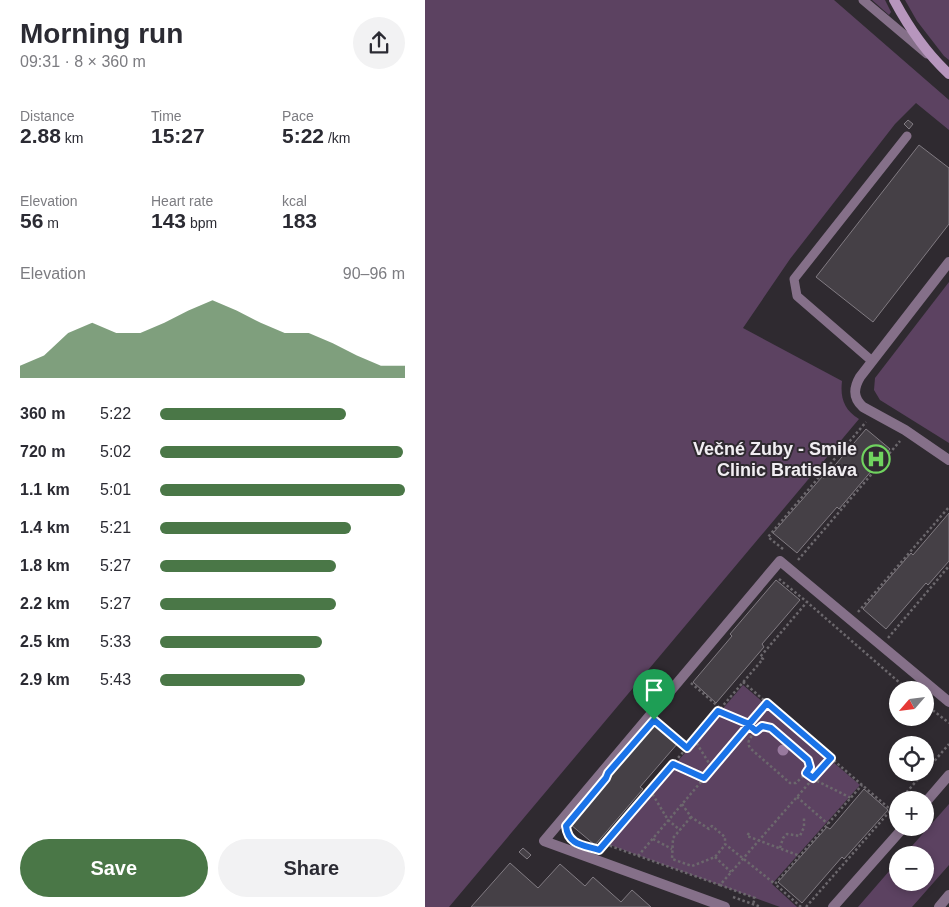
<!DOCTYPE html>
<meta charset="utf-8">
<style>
:root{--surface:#fff;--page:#f2f2f3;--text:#2b2b33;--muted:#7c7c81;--accent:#4a7747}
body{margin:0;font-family:Helvetica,sans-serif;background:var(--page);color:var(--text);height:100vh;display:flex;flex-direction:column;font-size:19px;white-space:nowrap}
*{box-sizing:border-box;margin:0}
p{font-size:16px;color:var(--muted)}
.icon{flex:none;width:28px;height:28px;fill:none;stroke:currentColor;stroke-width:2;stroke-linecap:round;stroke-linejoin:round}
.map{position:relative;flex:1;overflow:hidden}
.details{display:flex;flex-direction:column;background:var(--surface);width:425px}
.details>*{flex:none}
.needle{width:32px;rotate:242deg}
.fabs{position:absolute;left:464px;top:681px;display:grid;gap:10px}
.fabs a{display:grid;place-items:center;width:45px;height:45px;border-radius:50%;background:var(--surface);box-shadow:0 2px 8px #0003;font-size:25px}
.pin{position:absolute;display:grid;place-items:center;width:42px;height:42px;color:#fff;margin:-51px -21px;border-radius:50% 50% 50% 0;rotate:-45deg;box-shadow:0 0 5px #0007}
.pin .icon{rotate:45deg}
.round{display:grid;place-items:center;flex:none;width:52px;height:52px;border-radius:26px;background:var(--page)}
.headline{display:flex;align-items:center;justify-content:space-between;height:85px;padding:0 20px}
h1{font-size:28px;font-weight:700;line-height:38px}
.stats{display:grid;grid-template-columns:repeat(3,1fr);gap:8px;height:85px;padding:5px 20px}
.stats div{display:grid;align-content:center}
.stats b{font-size:21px;font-weight:700}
.stats small{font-size:14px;font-weight:400}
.stats p{font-size:14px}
.chart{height:140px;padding:10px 20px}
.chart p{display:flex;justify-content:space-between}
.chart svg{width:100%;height:90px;margin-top:5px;fill:var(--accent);opacity:.7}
.cta{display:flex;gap:10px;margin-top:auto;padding:10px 20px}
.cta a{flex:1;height:58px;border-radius:30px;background:var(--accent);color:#fff;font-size:20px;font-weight:700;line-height:58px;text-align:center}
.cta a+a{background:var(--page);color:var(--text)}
ul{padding:0 20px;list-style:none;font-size:16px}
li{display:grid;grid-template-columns:80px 60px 1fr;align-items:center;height:38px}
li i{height:12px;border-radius:6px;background:var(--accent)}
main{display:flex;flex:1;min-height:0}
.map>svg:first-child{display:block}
</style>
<main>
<section class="details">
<div class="headline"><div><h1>Morning run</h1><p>09:31 · 8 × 360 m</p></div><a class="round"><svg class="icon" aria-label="share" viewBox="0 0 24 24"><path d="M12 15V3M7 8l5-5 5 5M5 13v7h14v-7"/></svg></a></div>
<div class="stats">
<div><p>Distance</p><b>2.88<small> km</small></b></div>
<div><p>Time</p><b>15:27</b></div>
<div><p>Pace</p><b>5:22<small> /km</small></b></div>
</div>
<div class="stats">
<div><p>Elevation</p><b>56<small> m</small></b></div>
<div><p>Heart rate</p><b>143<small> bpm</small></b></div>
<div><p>kcal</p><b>183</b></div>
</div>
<div class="chart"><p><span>Elevation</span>90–96 m</p>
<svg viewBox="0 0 160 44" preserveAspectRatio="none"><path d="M0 44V38L10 33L20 22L30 17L40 22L50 22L60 17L70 11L80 6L90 11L100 17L110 22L120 22L130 27L140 33L150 38L160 38V44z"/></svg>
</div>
<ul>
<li><b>360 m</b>5:22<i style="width:76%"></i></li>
<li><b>720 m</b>5:02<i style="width:99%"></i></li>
<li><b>1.1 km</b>5:01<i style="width:100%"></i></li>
<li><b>1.4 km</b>5:21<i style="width:78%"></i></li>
<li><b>1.8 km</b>5:27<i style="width:72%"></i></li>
<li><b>2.2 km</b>5:27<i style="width:72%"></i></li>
<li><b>2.5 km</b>5:33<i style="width:66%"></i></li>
<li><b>2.9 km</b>5:43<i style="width:59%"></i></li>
</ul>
<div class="cta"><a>Save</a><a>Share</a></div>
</section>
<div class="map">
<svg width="524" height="907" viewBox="0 0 524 907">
<rect width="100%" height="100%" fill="#2f2a30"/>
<g fill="#5c4261">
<path d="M0 0H409L524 100V130L491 103 470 124 365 259 318 328 417 381C415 398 419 410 434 419L24 907H0Z"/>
<polygon points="447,0 460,0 466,12 464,15"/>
<polygon points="480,0 524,0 524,60 519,56 492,21"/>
<polygon points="524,282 524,443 455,400 449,390 450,378"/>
<polygon points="318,685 435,785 347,884 372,907 355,907 182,844"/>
<polygon points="524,804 524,865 487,907 433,907 472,862 472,882 500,882 500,855 479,855"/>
</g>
<g fill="#454046" stroke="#817b82">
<polygon points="483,120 488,124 484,129 479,124"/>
<polygon points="494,145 524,168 524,224 448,322 391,277"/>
<polygon points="441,429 465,449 414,509 412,507 372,553 348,533 397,477 399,478"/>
<polygon points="524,513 524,561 503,585 501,583 461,629 438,609 486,553 488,555"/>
<polygon points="351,580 375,600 337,644 339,647 291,703 268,682 307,636 305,634"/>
<polygon points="230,722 253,743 215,787 218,789 170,845 146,825 185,778 183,777"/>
<polygon points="439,789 463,810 419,859 417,857 377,903 353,882 402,827 405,829"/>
<polygon points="98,848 106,855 102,859 94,852"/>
<polygon points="85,863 113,888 135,864 160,886 168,877 196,902 207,890 226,907 46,907"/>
</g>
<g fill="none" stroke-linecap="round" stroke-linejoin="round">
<g stroke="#6c686d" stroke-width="2.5" stroke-dasharray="2.5 2.5" stroke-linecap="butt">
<polyline points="358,549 343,537 441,422"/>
<polyline points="373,560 475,441"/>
<polyline points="354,579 382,602"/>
<polyline points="433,612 524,507"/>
<polyline points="463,638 524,566"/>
<polyline points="318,682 466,810"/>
<polyline points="266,683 295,708"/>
<polyline points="500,704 524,723"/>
<polyline points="294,711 324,725"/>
<polyline points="233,722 262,748"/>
<path d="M324 726 331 731C326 737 320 742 326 749L365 783H371L381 773 388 779 426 798"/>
<polyline points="331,731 337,726 345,728 383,761 385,767 382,773"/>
<polyline points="269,739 287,768"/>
<polyline points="248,764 279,778"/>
<polyline points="500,772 524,744"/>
<polyline points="225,790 243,820 255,830"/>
<polyline points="372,797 403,824"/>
<polyline points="475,800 499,772"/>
<polyline points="257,804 266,817 284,829 287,826 300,837 300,844 350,884"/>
<polyline points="266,817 248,838 247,859 267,866 290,857 300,845"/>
<polyline points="324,833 322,836 375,856"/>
<polyline points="228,839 247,849"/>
<polyline points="180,844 295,885 406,758"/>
<polyline points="355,848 358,838 362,834 375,836 379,827 379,817"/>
<polyline points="175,849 338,659 335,657 382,602 483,690"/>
<polyline points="213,856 343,703"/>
<polyline points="290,857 306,872"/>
<polyline points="295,885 330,898 328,904"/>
<polyline points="308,897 336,907"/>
<polyline points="376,907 350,884 437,785"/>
<polyline points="381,907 472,803"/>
</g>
<g stroke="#857089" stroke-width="9">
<polyline points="438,0 502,54"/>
<polyline points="447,361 372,296 369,279 482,136"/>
</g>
<g stroke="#857089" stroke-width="10">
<path d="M524 262 435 377C428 389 428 398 438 407L480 430 524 460"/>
<polyline points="500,803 524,775"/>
<polyline points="300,907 119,841 355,561 524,702"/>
<polyline points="408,907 478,828"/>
<polyline points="514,907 524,895"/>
</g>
<path stroke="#b796bd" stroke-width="10" d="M469 0C484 28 500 52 524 74"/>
</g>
<circle fill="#98799e" cx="358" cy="750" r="5.5"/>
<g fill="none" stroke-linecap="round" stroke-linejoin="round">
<g stroke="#fff" stroke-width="10">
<path id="route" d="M342 703 406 758 388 778 381 773 385 767 383 760 346 728 337 726 331 731 324 725 279 778 248 764 174 850C158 845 143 845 141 826L181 778 183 773 229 720 262 748 293 711 324 724Z"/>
</g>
<use href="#route" stroke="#1a73e8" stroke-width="6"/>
</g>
<defs>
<g id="hospital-ring" transform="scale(1.4375)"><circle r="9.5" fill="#2f2a30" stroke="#70d35f" stroke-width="1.5"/><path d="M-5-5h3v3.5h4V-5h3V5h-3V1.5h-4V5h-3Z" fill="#70d35f"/></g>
</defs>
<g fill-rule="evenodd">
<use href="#hospital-ring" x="451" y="459"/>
</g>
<g text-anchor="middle" stroke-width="4" stroke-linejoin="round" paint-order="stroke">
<g font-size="18" font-weight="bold" fill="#f1eef2" stroke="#2f2a30" text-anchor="end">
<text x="432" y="455">Večné Zuby - Smile<tspan x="432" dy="21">Clinic Bratislava</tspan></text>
</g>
</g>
</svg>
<div class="fabs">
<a><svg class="needle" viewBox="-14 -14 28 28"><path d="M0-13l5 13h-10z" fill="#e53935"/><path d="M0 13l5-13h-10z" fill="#7c7c81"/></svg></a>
<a><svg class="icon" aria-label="locate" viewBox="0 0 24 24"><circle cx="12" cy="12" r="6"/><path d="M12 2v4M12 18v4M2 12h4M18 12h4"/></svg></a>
<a>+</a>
<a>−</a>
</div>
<div class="pin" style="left:229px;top:720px;background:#1e9e55"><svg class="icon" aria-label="arrive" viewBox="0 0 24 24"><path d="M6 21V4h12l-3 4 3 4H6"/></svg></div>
</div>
</main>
